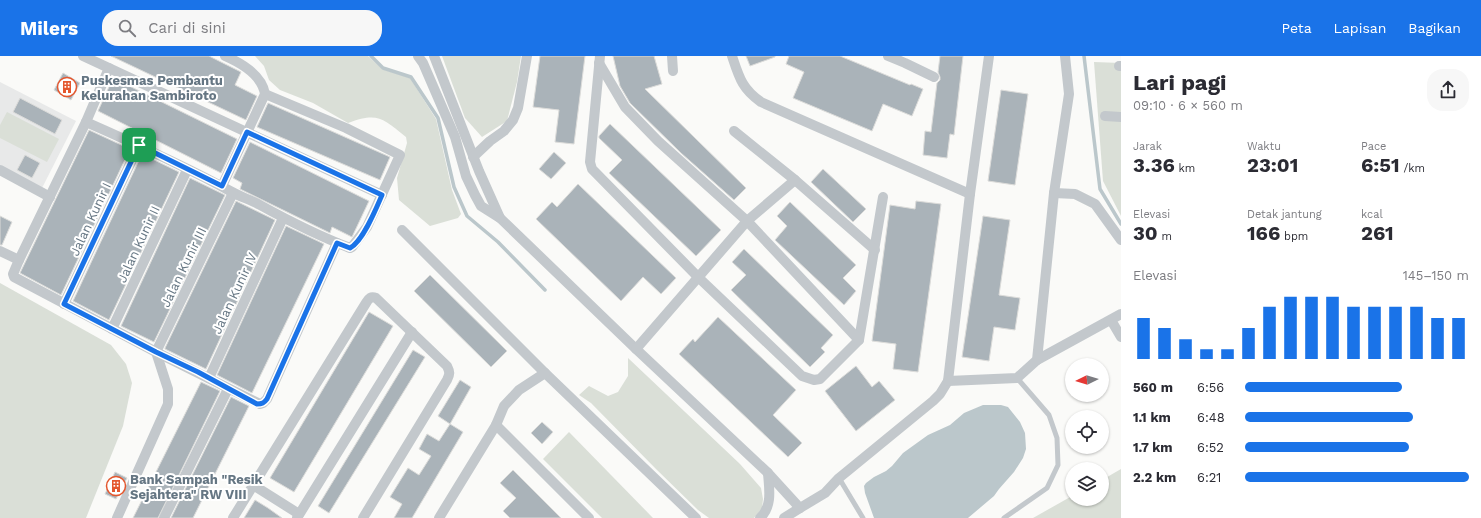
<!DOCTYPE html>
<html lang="id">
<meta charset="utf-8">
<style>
:root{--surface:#fff;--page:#f7f7f7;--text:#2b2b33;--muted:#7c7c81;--accent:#1a73e8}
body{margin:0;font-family:"Work Sans",sans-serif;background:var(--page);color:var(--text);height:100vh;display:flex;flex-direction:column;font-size:15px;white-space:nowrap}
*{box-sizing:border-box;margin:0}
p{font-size:13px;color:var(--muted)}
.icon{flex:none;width:22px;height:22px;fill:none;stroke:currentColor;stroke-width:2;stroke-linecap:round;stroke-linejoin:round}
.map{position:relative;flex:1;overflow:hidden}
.sheet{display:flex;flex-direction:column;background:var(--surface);width:360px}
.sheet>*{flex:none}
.needle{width:26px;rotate:265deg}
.fabs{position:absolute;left:1065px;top:302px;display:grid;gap:8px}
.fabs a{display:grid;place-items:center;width:44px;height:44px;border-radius:50%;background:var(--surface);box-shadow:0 1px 3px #0004;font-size:20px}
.pin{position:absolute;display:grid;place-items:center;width:34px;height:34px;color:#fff;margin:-17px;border-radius:8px;box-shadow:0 2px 6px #0006}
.round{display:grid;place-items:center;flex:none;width:42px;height:42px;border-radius:16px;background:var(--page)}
.headline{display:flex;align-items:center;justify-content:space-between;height:68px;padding:0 12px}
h1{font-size:22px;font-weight:700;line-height:30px}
.figures{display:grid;grid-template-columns:repeat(3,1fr);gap:6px;height:68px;padding:4px 12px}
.figures div{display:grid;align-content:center}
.figures b{font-size:20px;font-weight:700}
.figures small{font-size:11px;font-weight:400}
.figures p{font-size:11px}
.chart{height:112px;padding:8px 12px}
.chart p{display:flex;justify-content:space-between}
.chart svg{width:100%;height:72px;margin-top:4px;stroke:var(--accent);stroke-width:6}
ul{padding:0 12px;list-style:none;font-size:13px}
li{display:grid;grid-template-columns:64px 48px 1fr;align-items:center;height:30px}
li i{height:10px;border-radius:5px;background:var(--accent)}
header{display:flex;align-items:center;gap:24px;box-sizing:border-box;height:56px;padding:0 20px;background:var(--accent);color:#fff}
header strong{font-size:19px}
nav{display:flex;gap:22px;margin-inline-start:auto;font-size:14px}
.search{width:280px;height:36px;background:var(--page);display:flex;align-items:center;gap:10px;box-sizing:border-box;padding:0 14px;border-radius:16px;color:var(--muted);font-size:15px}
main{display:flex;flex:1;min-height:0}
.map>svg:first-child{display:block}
</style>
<header>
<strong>Milers</strong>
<div class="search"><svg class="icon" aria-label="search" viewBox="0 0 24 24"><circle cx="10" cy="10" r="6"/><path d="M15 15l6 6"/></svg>Cari di sini</div>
<nav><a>Peta</a><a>Lapisan</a><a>Bagikan</a></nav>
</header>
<main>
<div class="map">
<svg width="1121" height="462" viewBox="0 0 1121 462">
<rect width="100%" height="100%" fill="#fafaf8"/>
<polygon fill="#e8e9e9" points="0,26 76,65 41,134 0,111"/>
<g fill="#dadfd7">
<path d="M255 0H368L382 13 410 22 436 63 452 134 461 158 458 162 430 170 399 144 397 122 407 87 406 81C382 62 378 56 348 67L313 47 280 34 269 24 264 10Z"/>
<polygon points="442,0 521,0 517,26 507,65 482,81 465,62"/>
<polygon points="1094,6 1121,7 1121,160 1103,125"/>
<polygon points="7,56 59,83 47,106 0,82 0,69"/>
<polygon points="0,227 111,289 126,308 132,327 123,370 86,462 0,462"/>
<polygon points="628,302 740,408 761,432 763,443 762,452 754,462 709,462 698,454 656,413 591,347 579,339 589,330 608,340 618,336 628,320"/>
<polygon points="569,376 653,462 602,462 543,403"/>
<polygon points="1121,413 1121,462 1033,462 1072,440 1072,443 1102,443 1102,424"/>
</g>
<polygon fill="#bbc7cb" points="983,349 1001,349 1008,351 1020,366 1025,377 1026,393 1023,402 1014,416 999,433 994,440 968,462 874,462 865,437 864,430 866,427 874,421 886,415 892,410 903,397 928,379 950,369 964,357"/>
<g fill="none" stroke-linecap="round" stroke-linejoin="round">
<g stroke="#bbc7cb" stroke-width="3.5">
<polyline points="371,0 383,12 411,21 438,62 454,131 467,160 498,186 545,234"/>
<polyline points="1084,0 1100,133 1121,168"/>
</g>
</g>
<g fill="#aab3b9" stroke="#dcdcda">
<polygon points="111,0 209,0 241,16 235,29 257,40 246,64"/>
<polygon points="540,0 585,0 574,88 555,86 559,54 533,51"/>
<polygon points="613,0 654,0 662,28 645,33 746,132 734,144 681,97 630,47 620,30"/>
<polygon points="746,0 775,0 775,1 750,10"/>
<polygon points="789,0 840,0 910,29 911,28 923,33 912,60 883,48 872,75 793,42 804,16 786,8"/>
<polygon points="940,0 963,0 954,79 950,78 947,102 923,99 925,75 931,76 937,27 940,24 940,21 938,16"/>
<polygon points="63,17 80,27 71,44 54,34"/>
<polygon points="113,22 237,83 221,117 98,55"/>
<polygon points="1001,34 1028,38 1015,129 988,125"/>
<polygon points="20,42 62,64 55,78 13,56"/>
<polygon points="268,47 390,101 380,124 257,71"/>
<polygon points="610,68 721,174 696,200 609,117 622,104 599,82 599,80"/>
<polygon points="89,74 130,93 61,239 20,217"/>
<polygon points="250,86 369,145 352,181 332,171 330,177 240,133 242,127 233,122"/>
<polygon points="554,96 566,107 551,123 539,113"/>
<polygon points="142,98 179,116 109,264 73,245"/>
<polygon points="25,99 40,107 32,122 17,114"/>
<polygon points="823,113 866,153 853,166 811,126"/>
<polygon points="190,122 225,139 154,286 121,270"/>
<polygon points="578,128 676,222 661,238 643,221 621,245 536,163 552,146 557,151"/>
<polygon points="236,145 275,164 206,313 165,293 165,292"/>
<polygon points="916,145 941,148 918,316 893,313 896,288 872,285 890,149 915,153"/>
<polygon points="790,146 856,209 843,222 856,235 844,249 775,184 787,170 777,160"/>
<polygon points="0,160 12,166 2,189 0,189"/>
<polygon points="983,160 1010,164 999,239 1020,242 1015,274 994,271 989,305 962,301"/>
<polygon points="286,170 324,188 252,337 217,319"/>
<polygon points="744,193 833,279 821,292 825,296 810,311 731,234 746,219 732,206"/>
<polygon points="430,219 507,295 491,311 414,235"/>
<polygon points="369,256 393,270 294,436 270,422"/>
<polygon points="718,261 796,334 773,359 802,387 788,401 679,298 693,283 695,286"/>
<polygon points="413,294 425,301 329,457 318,450"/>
<polygon points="856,310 872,331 879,325 895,344 856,375 825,335"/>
<polygon points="460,324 471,331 450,368 463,376 412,462 394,462 402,448 390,441 408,412 419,419 431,400 419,393 427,378 439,385 450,368 438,360"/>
<polygon points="201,326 220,335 158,462 133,462"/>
<polygon points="231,341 249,350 193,462 171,462"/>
<polygon points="542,366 553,376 542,388 531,377"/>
<polygon points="513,414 561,462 510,462 503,455 516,442 500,427"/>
<polygon points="115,416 127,422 116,443 105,438"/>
<polygon points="255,444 268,452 282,462 244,462"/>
</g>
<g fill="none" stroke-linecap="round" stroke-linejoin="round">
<g stroke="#c3c8cc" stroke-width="5">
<polyline points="839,422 863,462"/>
<polyline points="1004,462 1047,432 1058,409 1057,382 1049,359 1017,322"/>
</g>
<g stroke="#c3c8cc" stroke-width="10">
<polyline points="83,0 382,139"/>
<polyline points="418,0 423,7 455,81 466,120 475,139 481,150 500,162 636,293 768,417 800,452 825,437 839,422 933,345 940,338 948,325 970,138 989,0"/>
<polyline points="434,0 479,115 500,162"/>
<polyline points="600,0 590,106 592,113 699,222 802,320 814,324 820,323 859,284 883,141"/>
<polyline points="672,0 673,15"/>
<path d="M732 0C739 21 742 33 761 46L970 138"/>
<polyline points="888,0 905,7 934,21"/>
<polyline points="599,7 625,51 658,85 747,165 859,284"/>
<polyline points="1119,10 1121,10"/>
<polyline points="109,12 86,66 19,204 13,218 14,221 156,296 260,348 263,347 267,343 337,187"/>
<polyline points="1105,60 1121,61"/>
<path d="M86 66C136 88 185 110 232 136 241 141 251 144 260 149 289 165 319 180 350 192L352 191 367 171 400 99 346 72 265 38"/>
<polyline points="734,75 795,124 875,194"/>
<polyline points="473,101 490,85 504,75 513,64 518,52 527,0"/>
<polyline points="0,114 50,141"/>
<path d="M222 130 265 38C262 19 241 7 225 0"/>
<polyline points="1054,137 1075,138 1095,148 1121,184"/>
<polyline points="402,174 545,317 696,462"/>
<polyline points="0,195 19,204"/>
<polyline points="64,248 139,89"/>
<polyline points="1111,264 1121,281"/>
<polyline points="112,273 187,114"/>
<polyline points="636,293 747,165 795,124"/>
<polyline points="1037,304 1121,258"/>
<polyline points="209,322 283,162"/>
<polyline points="948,325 1017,322 1037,304 1054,137 1069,38 1065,0"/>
<polyline points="496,369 589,462"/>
<polyline points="253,429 299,458"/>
<polyline points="117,462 168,348 168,333 156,296 233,137"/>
<polyline points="164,462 228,333"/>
<path d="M233 462 366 247C369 242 371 240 376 242L447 310C450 316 450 318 447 324L363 462"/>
<polyline points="297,462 412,276"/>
<polyline points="439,462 496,369 504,350 519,334 545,317"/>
<path d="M760 462C773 450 769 432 768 417"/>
<polyline points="784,462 800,452"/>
</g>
</g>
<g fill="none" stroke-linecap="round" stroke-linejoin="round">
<g stroke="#fff" stroke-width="8">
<path id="route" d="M247 76 382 139C376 153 363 185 350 192L337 187 267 343C264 347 262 348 257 348L198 316 156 296 64 248 139 89 222 130Z"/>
</g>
<use href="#route" stroke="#1a73e8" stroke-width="5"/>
</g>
<defs>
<g id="building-ring" transform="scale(1)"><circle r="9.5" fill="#fff" stroke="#e4572e" stroke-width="1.5"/><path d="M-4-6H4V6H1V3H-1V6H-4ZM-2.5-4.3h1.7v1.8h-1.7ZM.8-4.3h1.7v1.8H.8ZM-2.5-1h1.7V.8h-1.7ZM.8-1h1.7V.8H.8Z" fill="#e4572e"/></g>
</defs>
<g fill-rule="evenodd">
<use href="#building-ring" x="67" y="31"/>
<use href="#building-ring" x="116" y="430"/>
</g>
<g text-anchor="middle" stroke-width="4" stroke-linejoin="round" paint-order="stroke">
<g font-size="13" font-weight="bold" fill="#657683" stroke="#fff" text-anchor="start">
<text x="81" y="29">Puskesmas Pembantu<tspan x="81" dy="15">Kelurahan Sambiroto</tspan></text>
<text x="130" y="428">Bank Sampah "Resik<tspan x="130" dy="15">Sejahtera" RW VIII</tspan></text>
</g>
<g font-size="13" fill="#657683" stroke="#fff">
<text transform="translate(90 163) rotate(-65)" y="5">Jalan Kunir I</text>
<text transform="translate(138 188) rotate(-65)" y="5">Jalan Kunir II</text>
<text transform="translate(183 211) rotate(-64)" y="5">Jalan Kunir III</text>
<text transform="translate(234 237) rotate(-65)" y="5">Jalan Kunir IV</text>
</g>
</g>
</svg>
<div class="fabs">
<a><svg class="needle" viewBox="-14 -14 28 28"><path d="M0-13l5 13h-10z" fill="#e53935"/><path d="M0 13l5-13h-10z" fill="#7c7c81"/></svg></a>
<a><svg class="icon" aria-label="locate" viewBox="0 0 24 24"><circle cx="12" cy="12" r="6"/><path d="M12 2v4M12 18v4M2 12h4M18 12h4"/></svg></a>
<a><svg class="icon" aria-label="layers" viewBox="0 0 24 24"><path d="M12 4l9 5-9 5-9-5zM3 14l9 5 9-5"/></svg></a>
</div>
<div class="pin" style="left:139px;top:89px;background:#1e9e55"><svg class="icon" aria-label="arrive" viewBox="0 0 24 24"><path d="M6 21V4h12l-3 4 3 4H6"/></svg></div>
</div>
<section class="sheet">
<div class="headline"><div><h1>Lari pagi</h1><p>09:10 · 6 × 560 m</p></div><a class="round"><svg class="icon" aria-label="share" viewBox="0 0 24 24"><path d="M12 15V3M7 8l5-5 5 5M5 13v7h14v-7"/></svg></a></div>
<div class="figures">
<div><p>Jarak</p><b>3.36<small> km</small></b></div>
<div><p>Waktu</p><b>23:01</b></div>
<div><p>Pace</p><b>6:51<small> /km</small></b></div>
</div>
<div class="figures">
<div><p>Elevasi</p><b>30<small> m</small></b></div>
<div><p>Detak jantung</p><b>166<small> bpm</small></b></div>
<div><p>kcal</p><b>261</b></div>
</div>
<div class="chart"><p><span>Elevasi</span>145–150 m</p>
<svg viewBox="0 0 160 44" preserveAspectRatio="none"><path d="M5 44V19M15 44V25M25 44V32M35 44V38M45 44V38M55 44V25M65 44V12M75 44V6M85 44V6M95 44V6M105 44V12M115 44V12M125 44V12M135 44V12M145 44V19M155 44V19"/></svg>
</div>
<ul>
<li><b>560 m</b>6:56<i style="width:70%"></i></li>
<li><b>1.1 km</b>6:48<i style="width:75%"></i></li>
<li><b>1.7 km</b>6:52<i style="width:73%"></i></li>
<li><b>2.2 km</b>6:21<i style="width:100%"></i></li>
</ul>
</section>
</main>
